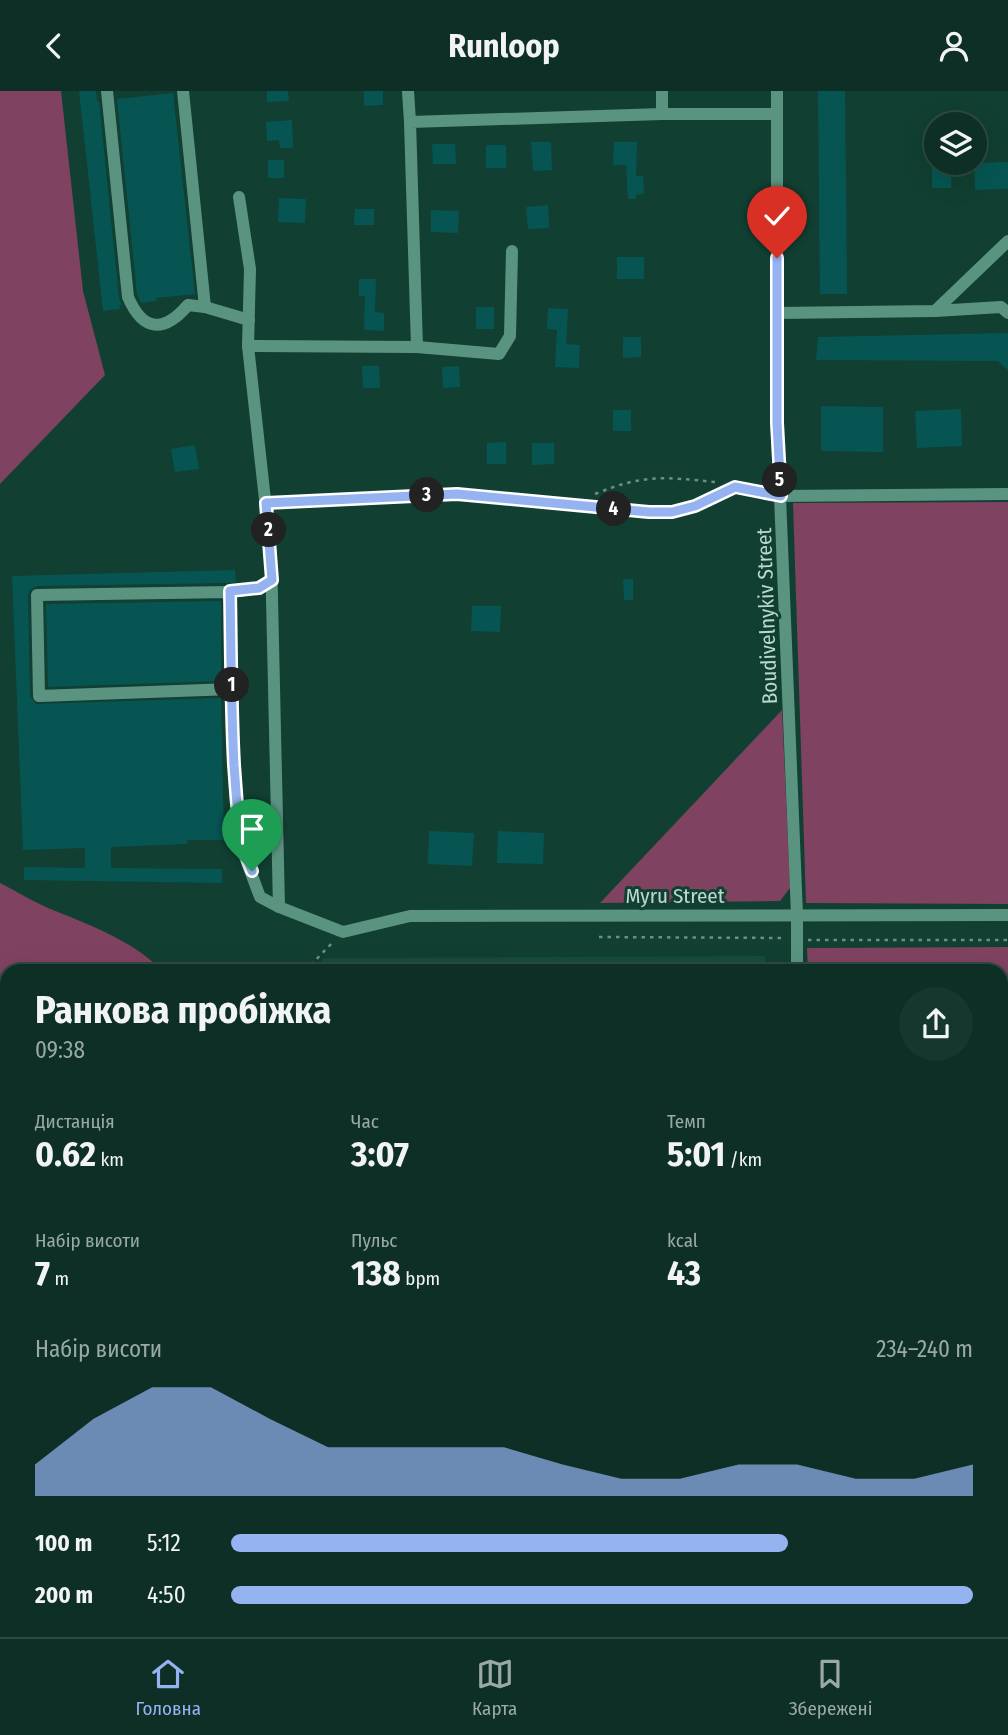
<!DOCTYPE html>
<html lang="uk">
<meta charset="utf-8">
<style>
:root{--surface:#0d2f26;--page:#16372e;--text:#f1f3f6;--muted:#9aa9a7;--line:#2d4a43;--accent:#95b2f1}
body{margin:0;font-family:"Fira Sans Condensed",sans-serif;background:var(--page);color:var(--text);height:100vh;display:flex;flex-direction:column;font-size:26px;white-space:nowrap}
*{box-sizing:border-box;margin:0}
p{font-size:23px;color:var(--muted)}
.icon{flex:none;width:38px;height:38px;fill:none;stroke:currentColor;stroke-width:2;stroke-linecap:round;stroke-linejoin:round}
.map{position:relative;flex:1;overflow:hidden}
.drawer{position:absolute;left:0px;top:873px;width:1008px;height:674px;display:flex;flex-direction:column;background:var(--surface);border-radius:21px 21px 0 0;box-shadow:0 7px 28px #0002,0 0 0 2px var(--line)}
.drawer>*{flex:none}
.fabs{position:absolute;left:924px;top:21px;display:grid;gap:14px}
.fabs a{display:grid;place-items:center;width:63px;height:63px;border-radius:50%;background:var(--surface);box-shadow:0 7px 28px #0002,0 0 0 2px var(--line);font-size:35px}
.pin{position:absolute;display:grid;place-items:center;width:60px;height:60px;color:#fff;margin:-72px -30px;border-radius:50% 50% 50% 0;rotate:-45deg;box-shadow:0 0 7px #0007}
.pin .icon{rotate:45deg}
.km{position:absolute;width:35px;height:35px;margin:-18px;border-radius:50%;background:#222;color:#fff;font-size:19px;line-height:35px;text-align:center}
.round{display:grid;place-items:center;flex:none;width:74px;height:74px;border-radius:37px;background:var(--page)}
.head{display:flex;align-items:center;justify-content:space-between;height:119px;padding:0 35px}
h1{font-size:38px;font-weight:700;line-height:52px}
.figures{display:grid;grid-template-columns:repeat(3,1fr);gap:10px;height:119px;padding:7px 35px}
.figures div{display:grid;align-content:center}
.figures b{font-size:35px;font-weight:700}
.figures small{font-size:19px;font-weight:400}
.figures p{font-size:19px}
.chart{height:196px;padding:14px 35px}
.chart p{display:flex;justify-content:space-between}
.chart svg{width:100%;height:126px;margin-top:7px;fill:var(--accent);opacity:.7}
ul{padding:0 35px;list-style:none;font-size:23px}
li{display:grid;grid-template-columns:112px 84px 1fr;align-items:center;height:52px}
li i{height:18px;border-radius:9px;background:var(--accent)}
header{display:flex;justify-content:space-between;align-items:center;height:91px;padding:0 35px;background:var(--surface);font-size:32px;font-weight:700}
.dock{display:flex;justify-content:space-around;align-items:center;height:98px;border-top:2px solid var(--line);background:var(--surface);font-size:19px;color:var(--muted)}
.dock a{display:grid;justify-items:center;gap:4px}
.dock .selected{color:var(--accent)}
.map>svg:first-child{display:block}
</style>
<header><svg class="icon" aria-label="back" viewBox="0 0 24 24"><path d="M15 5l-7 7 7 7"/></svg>Runloop<svg class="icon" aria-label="person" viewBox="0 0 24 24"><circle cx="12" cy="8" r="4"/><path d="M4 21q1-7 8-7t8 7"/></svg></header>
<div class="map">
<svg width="1008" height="1546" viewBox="0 0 1008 1546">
<rect width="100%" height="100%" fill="#113f32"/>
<g fill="#164c3d">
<polygon points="765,865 765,880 322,880 323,867"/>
<polygon points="264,1540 512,1540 513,1546 263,1546"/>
</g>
<g fill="#804261">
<polygon points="0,0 61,0 83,200 105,284 0,393"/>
<polygon points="1008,411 1008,813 806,812 793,412"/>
<polygon points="782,619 790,797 780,810 600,812"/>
<path d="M0 792C16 800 32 810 48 817 87 833 133 849 162 880H7V1540H205L201 1546H0Z"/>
<polygon points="1008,856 1008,1161 1001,1161 1001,880 808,880 807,857"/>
</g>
<g fill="#065552">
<polygon points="79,0 96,0 97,10 99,10 119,207 122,214 119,214 120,218 103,220"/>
<polygon points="267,0 288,0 289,10 267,11"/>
<polygon points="364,0 383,0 383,14 364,15"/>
<polygon points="818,0 845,0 847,203 820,203"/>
<polygon points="173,2 195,203 156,207 157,210 141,212 137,203 117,8"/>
<polygon points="292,29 293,57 280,57 279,49 267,50 266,31"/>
<polygon points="531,51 551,51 552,79 533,80"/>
<polygon points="614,51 637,51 636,85 643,85 644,103 636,104 636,108 628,108 626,74 613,74"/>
<polygon points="432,53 455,53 456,73 433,73"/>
<rect x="486" y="54" width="20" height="23"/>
<rect x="268" y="69" width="16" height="18"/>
<polygon points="1008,71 1008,98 975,99 974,72"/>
<rect x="932" y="72" width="19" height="25"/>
<polygon points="279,107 306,108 305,132 278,131"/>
<polygon points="548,114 549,137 528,138 526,116"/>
<polygon points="355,118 374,118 374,134 354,134"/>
<polygon points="431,119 459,120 458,142 431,141"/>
<rect x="617" y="166" width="27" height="22"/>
<polygon points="359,188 376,188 375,221 384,222 384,240 364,239 365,205 359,205"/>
<rect x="476" y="216" width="18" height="22"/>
<polygon points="548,217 568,218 566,253 580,254 579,277 555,276 557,239 547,238"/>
<polygon points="1008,242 1008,279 998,270 816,269 818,246"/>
<polygon points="623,246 641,246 641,266 623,267"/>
<polygon points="362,275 379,275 380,297 363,297"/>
<polygon points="459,275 460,296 443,297 442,276"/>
<polygon points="821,315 883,316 883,361 821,360"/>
<polygon points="961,318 962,355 917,357 915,320"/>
<rect x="613" y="319" width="18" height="21"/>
<polygon points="506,351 506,373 487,373 487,352"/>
<polygon points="532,352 554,352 554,373 532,374"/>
<polygon points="195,354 199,378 175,381 171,358"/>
<polygon points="235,479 236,491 229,492 37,495 30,499 28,504 30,605 36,613 221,607 224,749 187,749 187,753 111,756 111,777 222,778 222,792 24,789 24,776 85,777 85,757 23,759 12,485"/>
<polygon points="623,488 633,488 633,509 624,509"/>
<polygon points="221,510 221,590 48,596 46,513"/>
<polygon points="472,515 501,515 500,541 471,540"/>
<polygon points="429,740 474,742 472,775 428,773"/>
<polygon points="498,740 544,742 543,773 497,772"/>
</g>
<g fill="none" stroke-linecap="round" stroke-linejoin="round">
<g stroke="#6a9084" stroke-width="2.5" stroke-dasharray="3.5 5" stroke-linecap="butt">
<path d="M595 403C643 383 665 386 715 391"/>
<polyline points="599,846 785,847"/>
<polyline points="808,849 1008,849"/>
<polyline points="305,880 333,851"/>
<polyline points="243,1546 244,1540"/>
<polyline points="404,1546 404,1540"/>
</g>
<g stroke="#5a9481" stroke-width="12">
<path d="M107 0 128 206C143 241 164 242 188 214L205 216 249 229"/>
<polyline points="183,0 205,216"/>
<polyline points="408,0 410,31"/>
<polyline points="777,0 777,332 797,824 797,880"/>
<polyline points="662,23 662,0"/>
<polyline points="239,106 250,178 248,255 271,463 279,816 343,841 410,825 1008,824"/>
<polyline points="935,220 1001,216 1008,222"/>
<polyline points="778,222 935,220 1008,150"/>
<polyline points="248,255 417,256 410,31 662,23 776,23"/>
<polyline points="417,256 499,263 510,245 512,160"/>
<polyline points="266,412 457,403 649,421 672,421 695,415 735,396 781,405 1008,403"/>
<polyline points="230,501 259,497 272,489"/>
<polyline points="232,598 39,605 37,504 230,501 233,646 237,717 242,758 260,806 279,816"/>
<polyline points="1001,1289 1008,1289"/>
<polyline points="1001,1478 1008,1478"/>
<polyline points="531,1540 531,1546"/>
<polyline points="860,1540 860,1546"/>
<polyline points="794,1546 794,1540"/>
</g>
</g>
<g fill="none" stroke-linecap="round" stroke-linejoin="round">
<g stroke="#fff" stroke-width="14">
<path id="route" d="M252 780C237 746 237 710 234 674 231 616 231 558 230 500L259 497 272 489 266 412 457 403 649 421H672L695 415 735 396 781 405 777 332V167"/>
</g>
<use href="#route" stroke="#95b2f1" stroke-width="9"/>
</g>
<g text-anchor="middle" stroke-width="6" stroke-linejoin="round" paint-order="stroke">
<g font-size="21" fill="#bcd9ce" stroke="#113f32">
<text transform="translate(767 525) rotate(-92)" y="7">Boudivelnykiv Street</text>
<text x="675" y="812">Myru Street</text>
</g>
</g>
</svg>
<div class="fabs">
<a><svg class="icon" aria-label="layers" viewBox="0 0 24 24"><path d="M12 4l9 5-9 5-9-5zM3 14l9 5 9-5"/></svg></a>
</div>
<div class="pin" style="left:252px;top:780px;background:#1e9e55"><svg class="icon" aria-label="arrive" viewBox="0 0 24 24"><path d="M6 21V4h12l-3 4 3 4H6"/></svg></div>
<div class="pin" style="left:777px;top:167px;background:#d93025"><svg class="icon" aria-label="check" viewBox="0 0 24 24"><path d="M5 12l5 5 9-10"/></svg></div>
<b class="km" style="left:232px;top:594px">1</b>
<b class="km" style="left:269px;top:439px">2</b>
<b class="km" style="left:427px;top:404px">3</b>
<b class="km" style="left:614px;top:418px">4</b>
<b class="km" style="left:780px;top:389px">5</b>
<section class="drawer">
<div class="head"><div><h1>Ранкова пробіжка</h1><p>09:38</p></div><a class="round"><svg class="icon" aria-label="share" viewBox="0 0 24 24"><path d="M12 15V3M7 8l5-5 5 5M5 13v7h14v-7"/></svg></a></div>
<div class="figures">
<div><p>Дистанція</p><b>0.62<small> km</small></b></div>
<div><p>Час</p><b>3:07</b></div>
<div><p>Темп</p><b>5:01<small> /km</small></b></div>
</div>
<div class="figures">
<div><p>Набір висоти</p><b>7<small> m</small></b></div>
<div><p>Пульс</p><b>138<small> bpm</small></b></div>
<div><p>kcal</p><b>43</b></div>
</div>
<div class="chart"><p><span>Набір висоти</span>234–240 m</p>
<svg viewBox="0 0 160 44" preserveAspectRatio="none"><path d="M0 44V33L10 17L20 6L30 6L40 17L50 27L60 27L70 27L80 27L90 33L100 38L110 38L120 33L130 33L140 38L150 38L160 33V44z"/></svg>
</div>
<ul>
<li><b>100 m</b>5:12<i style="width:75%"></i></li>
<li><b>200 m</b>4:50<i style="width:100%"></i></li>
</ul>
</section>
</div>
<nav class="dock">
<a class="selected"><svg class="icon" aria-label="home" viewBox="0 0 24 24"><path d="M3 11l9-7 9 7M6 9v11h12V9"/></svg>Головна</a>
<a><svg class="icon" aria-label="map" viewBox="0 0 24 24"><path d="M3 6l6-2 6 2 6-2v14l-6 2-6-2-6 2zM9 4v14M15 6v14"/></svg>Карта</a>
<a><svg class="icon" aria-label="saved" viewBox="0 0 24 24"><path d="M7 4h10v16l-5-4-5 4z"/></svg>Збережені</a>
</nav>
